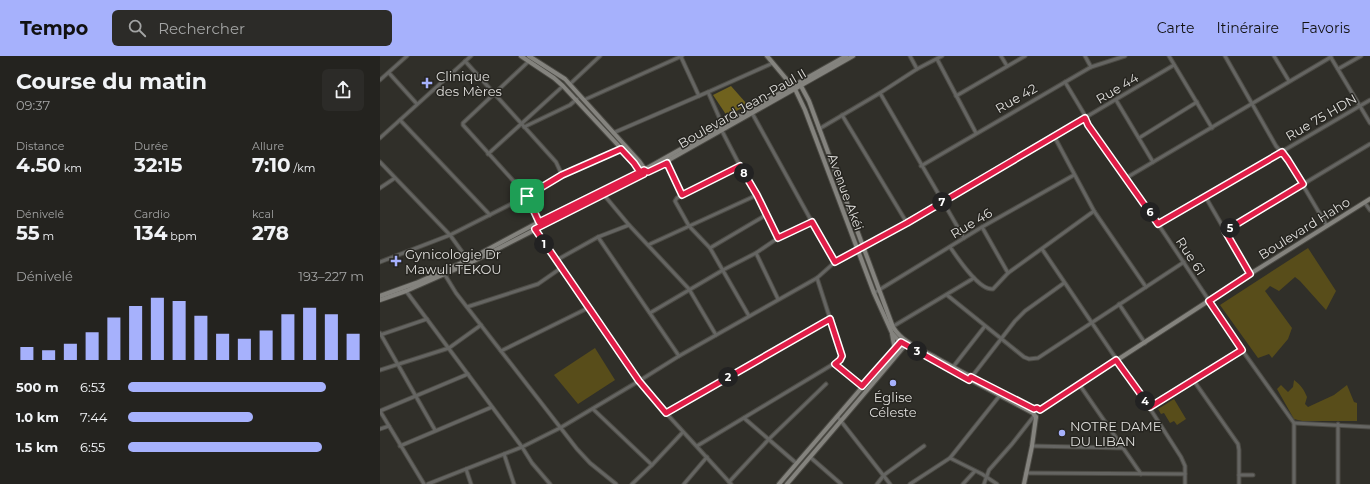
<!DOCTYPE html>
<html lang="fr">
<meta charset="utf-8">
<style>
:root{--surface:#24231f;--page:#2c2b28;--text:#f1f3f6;--muted:#a3a4a4;--accent:#a6b1fc}
body{margin:0;font-family:Montserrat,sans-serif;background:var(--page);color:var(--text);height:100vh;display:flex;flex-direction:column;font-size:15px;white-space:nowrap}
*{box-sizing:border-box;margin:0}
p{font-size:13px;color:var(--muted)}
.icon{flex:none;width:22px;height:22px;fill:none;stroke:currentColor;stroke-width:2;stroke-linecap:round;stroke-linejoin:round}
.map{position:relative;flex:1;overflow:hidden}
.side{display:flex;flex-direction:column;background:var(--surface);width:380px}
.side>*{flex:none}
.pin{position:absolute;display:grid;place-items:center;width:34px;height:34px;color:#fff;margin:-17px;border-radius:8px;box-shadow:0 2px 6px #0006}
.km{position:absolute;width:20px;height:20px;margin:-10px;border-radius:50%;background:#222;color:#fff;font-size:11px;line-height:20px;text-align:center}
.round{display:grid;place-items:center;flex:none;width:42px;height:42px;border-radius:6px;background:var(--page)}
.overview{display:flex;align-items:center;justify-content:space-between;height:68px;padding:0 16px}
h1{font-size:22px;font-weight:700;line-height:30px}
.figures{display:grid;grid-template-columns:repeat(3,1fr);gap:6px;height:68px;padding:4px 16px}
.figures div{display:grid;align-content:center}
.figures b{font-size:20px;font-weight:700}
.figures small{font-size:11px;font-weight:400}
.figures p{font-size:11px}
.chart{height:112px;padding:8px 16px}
.chart p{display:flex;justify-content:space-between}
.chart svg{width:100%;height:72px;margin-top:4px;stroke:var(--accent);stroke-width:6}
ul{padding:0 16px;list-style:none;font-size:13px}
li{display:grid;grid-template-columns:64px 48px 1fr;align-items:center;height:30px}
li i{height:10px;border-radius:5px;background:var(--accent)}
header{display:flex;align-items:center;gap:24px;box-sizing:border-box;height:56px;padding:0 20px;background:var(--accent);color:#111}
header strong{font-size:19px}
nav{display:flex;gap:22px;margin-inline-start:auto;font-size:14px}
.search{width:280px;height:36px;background:var(--page);display:flex;align-items:center;gap:10px;box-sizing:border-box;padding:0 14px;border-radius:6px;color:var(--muted);font-size:15px}
main{display:flex;flex:1;min-height:0}
.map>svg:first-child{display:block}
</style>
<header>
<strong>Tempo</strong>
<div class="search"><svg class="icon" aria-label="search" viewBox="0 0 24 24"><circle cx="10" cy="10" r="6"/><path d="M15 15l6 6"/></svg>Rechercher</div>
<nav><a>Carte</a><a>Itinéraire</a><a>Favoris</a></nav>
</header>
<main>
<section class="side">
<div class="overview"><div><h1>Course du matin</h1><p>09:37</p></div><a class="round"><svg class="icon" aria-label="share" viewBox="0 0 24 24"><path d="M12 15V3M7 8l5-5 5 5M5 13v7h14v-7"/></svg></a></div>
<div class="figures">
<div><p>Distance</p><b>4.50<small> km</small></b></div>
<div><p>Durée</p><b>32:15</b></div>
<div><p>Allure</p><b>7:10<small> /km</small></b></div>
</div>
<div class="figures">
<div><p>Dénivelé</p><b>55<small> m</small></b></div>
<div><p>Cardio</p><b>134<small> bpm</small></b></div>
<div><p>kcal</p><b>278</b></div>
</div>
<div class="chart"><p><span>Dénivelé</span>193–227 m</p>
<svg viewBox="0 0 160 44" preserveAspectRatio="none"><path d="M5 44V36M15 44V38M25 44V34M35 44V27M45 44V18M55 44V11M65 44V6M75 44V8M85 44V17M95 44V28M105 44V31M115 44V26M125 44V16M135 44V12M145 44V16M155 44V28"/></svg>
</div>
<ul>
<li><b>500 m</b>6:53<i style="width:84%"></i></li>
<li><b>1.0 km</b>7:44<i style="width:53%"></i></li>
<li><b>1.5 km</b>6:55<i style="width:82%"></i></li>
</ul>
</section>
<div class="map">
<svg width="990" height="428" viewBox="0 0 990 428">
<rect width="100%" height="100%" fill="#302f29"/>
<g fill="#584d1a">
<polygon points="928,192 956,235 946,254 920,225 915,221 899,235 890,230 885,235 912,272 908,283 892,302 889,298 878,302 840,249"/>
<polygon points="215,292 235,324 198,348 174,319"/>
<path d="M914 324C921 329 924 334 927 341L925 348 928 351 954 339 967 329 974 346 977 347V365H922L914 363 897 333 901 329 908 336 913 331Z"/>
<polygon points="794,343 806,363 797,369 794,365 790,367 784,357 781,358 778,353"/>
</g>
<polygon fill="#70621e" points="351,30 366,47 364,51 347,60 333,39"/>
<g fill="none" stroke-linecap="round" stroke-linejoin="round">
<g stroke="#4c4b45" stroke-width="5">
<g id="street">
<polyline points="530,0 537,13"/>
<polyline points="621,0 627,10"/>
<polyline points="705,0 711,11"/>
<polyline points="789,0 832,72"/>
<polyline points="845,0 896,90 908,104 947,170"/>
<polyline points="894,0 909,25"/>
<polyline points="950,0 990,67"/>
<polyline points="301,1 319,40"/>
<polyline points="557,3 596,77"/>
<polyline points="85,5 176,106 182,119"/>
<polyline points="148,6 83,67 83,69 147,140 159,166"/>
<polyline points="958,13 981,0"/>
<polyline points="9,17 37,48"/>
<polyline points="0,24 27,0"/>
<polyline points="685,26 703,56 709,69 778,168 862,294 914,367 914,428"/>
<polyline points="190,28 220,0"/>
<polyline points="500,37 584,182"/>
<polyline points="576,40 645,0"/>
<polyline points="204,44 302,0"/>
<polyline points="736,44 773,106"/>
<polyline points="372,57 432,166 455,206"/>
<polyline points="462,59 527,167"/>
<polyline points="20,64 110,159"/>
<polyline points="343,70 328,36 393,7"/>
<polyline points="144,71 190,49 197,43"/>
<polyline points="439,73 500,37 537,13 562,0"/>
<polyline points="342,75 360,110 377,139 398,182"/>
<polyline points="233,77 328,36"/>
<polyline points="674,80 714,155 766,231"/>
<polyline points="0,82 91,0"/>
<polyline points="759,82 817,46"/>
<polyline points="108,98 183,30"/>
<polyline points="0,106 70,179 88,204"/>
<polyline points="287,107 302,139"/>
<polyline points="360,110 297,142 295,145 309,170 330,192 369,260"/>
<polyline points="541,110 711,11 745,0"/>
<polyline points="746,122 951,1"/>
<polyline points="0,132 15,122"/>
<polyline points="224,139 249,169 309,233 336,279"/>
<polyline points="825,140 870,218"/>
<polyline points="985,147 990,154"/>
<polyline points="778,168 990,44"/>
<polyline points="602,171 628,217"/>
<polyline points="155,173 259,325 286,357 351,428"/>
<polyline points="845,175 990,88"/>
<polyline points="218,181 299,300"/>
<polyline points="268,189 377,139"/>
<path d="M570 191C577 201 599 235 613 233L628 217 714 155"/>
<polyline points="330,192 386,159"/>
<polyline points="662,193 737,304 769,351 801,401 805,410 805,428"/>
<polyline points="376,197 398,243"/>
<polyline points="175,205 218,181 249,169"/>
<polyline points="0,206 70,179 147,140 182,119 242,92"/>
<polyline points="65,219 76,237 197,393 210,407 236,428"/>
<polyline points="26,235 142,391 152,407 170,428"/>
<polyline points="494,237 602,171 694,119"/>
<polyline points="567,239 644,301 649,303 658,302 804,206"/>
<polyline points="739,248 765,287"/>
<polyline points="87,251 158,228 181,212"/>
<polyline points="270,257 343,214 376,197 398,182 432,166"/>
<polyline points="512,271 594,222"/>
<polyline points="0,277 55,374"/>
<polyline points="0,279 47,263"/>
<polyline points="121,295 208,252"/>
<polyline points="455,308 482,331"/>
<polyline points="573,311 605,270"/>
<polyline points="0,314 69,292 101,269"/>
<polyline points="590,323 635,265 645,255 684,227"/>
<polyline points="814,325 858,388 859,394 859,428"/>
<polyline points="699,328 761,418"/>
<polyline points="769,351 862,294"/>
<polyline points="213,353 272,409"/>
<polyline points="286,357 450,263"/>
<polyline points="457,360 510,428"/>
<polyline points="364,362 416,407"/>
<polyline points="914,367 990,371"/>
<polyline points="958,368 958,428"/>
<polyline points="0,373 9,370"/>
<polyline points="20,390 112,351"/>
<polyline points="317,390 460,304 462,300 437,222"/>
<polyline points="652,390 743,392"/>
<polyline points="124,398 134,428"/>
<polyline points="430,401 461,428"/>
<polyline points="570,402 602,418 617,428"/>
<polyline points="86,413 91,428"/>
<polyline points="646,417 805,418"/>
<polyline points="859,419 873,419"/>
<polyline points="349,426 389,383 446,328"/>
<polyline points="44,428 0,355 88,318"/>
<polyline points="48,428 142,391 180,372 259,325 299,300 437,222 455,206 527,167 794,9"/>
<polyline points="252,428 272,409 303,376"/>
<polyline points="304,428 327,401"/>
<polyline points="497,428 504,419 544,390"/>
<polyline points="530,428 570,402 621,338"/>
<polyline points="583,428 595,415"/>
<polyline points="604,428 609,414 632,388 654,360"/>
</g>
</g>
<g stroke="#4c4b45" stroke-width="6">
<g id="secondary">
<polyline points="141,0 174,22 183,30 251,103 262,117"/>
<polyline points="149,0 185,23 259,105 266,115"/>
<polyline points="387,0 413,31"/>
<path d="M417 28 421 30 429 45 513 271C522 286 540 293 555 301 588 320 621 336 654 353L660 354 870 218 990 143"/>
<polyline points="414,32 415,33 425,54 494,237 512,277 519,285 525,289 653,357 656,361"/>
<polyline points="0,240 36,227 88,204 159,166 260,116 466,0"/>
<polyline points="0,244 26,235 92,206 264,118 473,0"/>
<polyline points="512,278 515,294"/>
<polyline points="399,428 521,286"/>
<path d="M407 428C447 381 487 335 526 288"/>
<polyline points="644,428 652,390 656,361"/>
</g>
</g>
<use href="#street" stroke="#656562" stroke-width="3"/>
<use href="#secondary" stroke="#84837e" stroke-width="4"/>
</g>
<g fill="none" stroke-linecap="round" stroke-linejoin="round">
<g stroke="#fff" stroke-width="8">
<polyline id="route" points="147,140 182,119 241,93 254,107 260,116 264,118 155,173 259,325 286,357 450,263 462,300 460,304 455,308 482,330 521,286 589,324 591,321 654,353 657,352 660,354 736,304 770,351 862,294 829,245 870,218 845,175 923,128 908,104 902,96 778,168 708,69 705,62 527,167 455,206 432,166 398,182 377,139 360,110 302,139 287,107 268,116 264,114 260,116 159,166 147,140"/>
</g>
<use href="#route" stroke="#e11d48" stroke-width="5"/>
</g>
<g fill="#a6b1fc" stroke="#262520" stroke-width="1.5">
<path d="M45 21h4v4h4v4h-4v4h-4v-4h-4v-4h4z"/>
<path d="M14 199h4v4h4v4h-4v4h-4v-4h-4v-4h4z"/>
<circle cx="513" cy="327" r="4"/>
<circle cx="682" cy="377" r="4"/>
</g>
<g text-anchor="middle" stroke-width="3" stroke-linejoin="round" paint-order="stroke">
<g font-size="13" fill="#dfdedb" stroke="#262520" text-anchor="start">
<text x="56" y="25">Clinique<tspan x="56" dy="15">des Mères</tspan></text>
<text x="25" y="203">Gynicologie Dr<tspan x="25" dy="15">Mawuli TEKOU</tspan></text>
<text x="513" y="346" text-anchor="middle">Église<tspan x="513" dy="15">Céleste</tspan></text>
<text x="690" y="375">NOTRE DAME<tspan x="690" dy="15">DU LIBAN</tspan></text>
</g>
<g font-size="13" fill="#dfdedb" stroke="#262520">
<text transform="translate(737 32) rotate(-31)" y="5">Rue 44</text>
<text transform="translate(636 42) rotate(-30)" y="5">Rue 42</text>
<text transform="translate(362 52) rotate(-30)" y="5">Boulevard Jean-Paul II</text>
<text transform="translate(941 61) rotate(-30)" y="5">Rue 75 HDN</text>
<text transform="translate(466 136) rotate(70)" y="5">Avenue Akéi</text>
<text transform="translate(591 167) rotate(-31)" y="5">Rue 46</text>
<text transform="translate(924 172) rotate(-32)" y="5">Boulevard Haho</text>
<text transform="translate(811 200) rotate(57)" y="5">Rue 61</text>
</g>
</g>
</svg>
<div class="pin" style="left:147px;top:140px;background:#1e9e55"><svg class="icon" aria-label="arrive" viewBox="0 0 24 24"><path d="M6 21V4h12l-3 4 3 4H6"/></svg></div>
<b class="km" style="left:164px;top:188px">1</b>
<b class="km" style="left:348px;top:321px">2</b>
<b class="km" style="left:537px;top:295px">3</b>
<b class="km" style="left:765px;top:345px">4</b>
<b class="km" style="left:850px;top:172px">5</b>
<b class="km" style="left:770px;top:156px">6</b>
<b class="km" style="left:562px;top:146px">7</b>
<b class="km" style="left:364px;top:117px">8</b>
</div>
</main>
